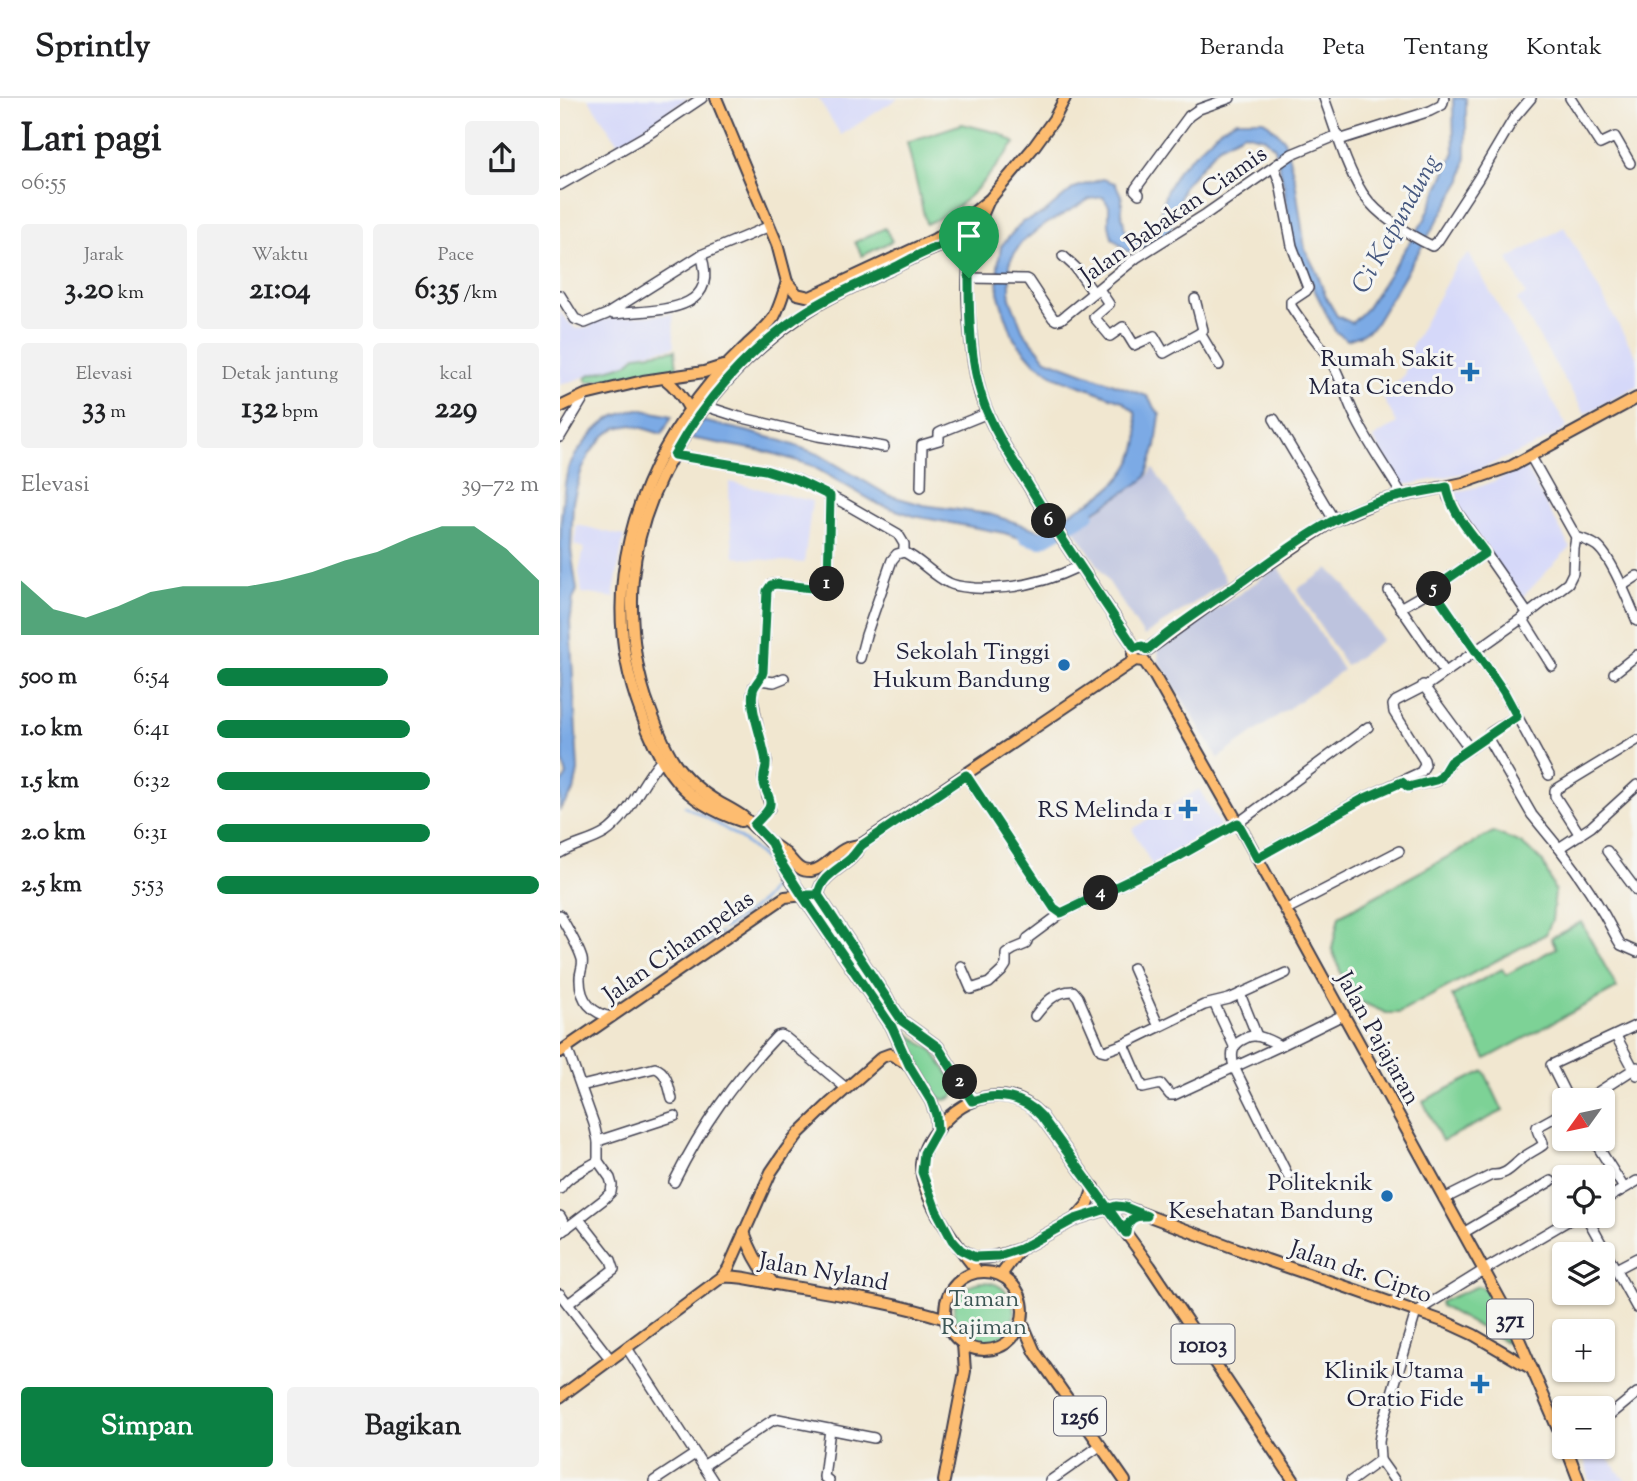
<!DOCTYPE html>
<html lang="id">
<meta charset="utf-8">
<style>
:root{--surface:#fff;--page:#f2f2f2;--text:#202124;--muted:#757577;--line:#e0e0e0;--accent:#0b8043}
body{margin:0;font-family:"Sorts Mill Goudy",serif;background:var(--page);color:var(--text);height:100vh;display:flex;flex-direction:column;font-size:26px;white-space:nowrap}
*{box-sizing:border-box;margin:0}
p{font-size:23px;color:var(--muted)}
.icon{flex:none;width:38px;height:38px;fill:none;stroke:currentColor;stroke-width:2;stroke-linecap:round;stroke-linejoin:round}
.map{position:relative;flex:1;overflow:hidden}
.sheet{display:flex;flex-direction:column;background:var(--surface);width:560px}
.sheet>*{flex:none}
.needle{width:46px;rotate:237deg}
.tools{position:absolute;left:992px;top:990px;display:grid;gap:14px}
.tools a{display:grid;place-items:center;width:63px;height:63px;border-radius:7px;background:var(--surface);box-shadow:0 2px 5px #0004;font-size:35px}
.pin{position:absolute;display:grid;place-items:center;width:60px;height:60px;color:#fff;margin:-72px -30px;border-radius:50% 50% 50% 0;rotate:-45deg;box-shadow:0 0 7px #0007}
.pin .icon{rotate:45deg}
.km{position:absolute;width:35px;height:35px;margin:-18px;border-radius:50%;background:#222;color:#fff;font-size:19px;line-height:35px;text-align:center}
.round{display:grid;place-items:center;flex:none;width:74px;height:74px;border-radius:7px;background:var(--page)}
.summary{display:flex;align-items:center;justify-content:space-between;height:119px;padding:0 21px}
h1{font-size:38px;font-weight:700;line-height:52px}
.stats{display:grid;grid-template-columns:repeat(3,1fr);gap:10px;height:119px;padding:7px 21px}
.stats div{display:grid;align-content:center;border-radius:7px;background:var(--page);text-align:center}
.stats b{font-size:30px;font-weight:700}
.stats small{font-size:19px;font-weight:400}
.stats p{font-size:19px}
.chart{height:196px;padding:14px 21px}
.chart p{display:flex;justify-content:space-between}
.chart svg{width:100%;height:126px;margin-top:7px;fill:var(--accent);opacity:.7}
.primary-button{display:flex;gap:14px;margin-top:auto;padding:14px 21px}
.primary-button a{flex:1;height:80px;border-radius:7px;background:var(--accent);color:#fff;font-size:28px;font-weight:700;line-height:80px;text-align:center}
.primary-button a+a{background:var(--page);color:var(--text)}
ul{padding:0 21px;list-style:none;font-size:23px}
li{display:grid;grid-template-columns:112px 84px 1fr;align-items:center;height:52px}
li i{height:18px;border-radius:9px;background:var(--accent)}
header{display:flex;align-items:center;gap:42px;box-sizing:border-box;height:98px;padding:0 35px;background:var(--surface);border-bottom:2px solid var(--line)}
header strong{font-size:33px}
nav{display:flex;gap:38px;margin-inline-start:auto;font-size:24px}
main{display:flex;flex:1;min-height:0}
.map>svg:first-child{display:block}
</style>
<header>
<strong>Sprintly</strong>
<nav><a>Beranda</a><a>Peta</a><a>Tentang</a><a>Kontak</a></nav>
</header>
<main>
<section class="sheet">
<div class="summary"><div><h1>Lari pagi</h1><p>06:55</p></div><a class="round"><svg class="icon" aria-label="share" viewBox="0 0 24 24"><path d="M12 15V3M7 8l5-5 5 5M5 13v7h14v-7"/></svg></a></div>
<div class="stats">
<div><p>Jarak</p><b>3.20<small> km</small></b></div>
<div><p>Waktu</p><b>21:04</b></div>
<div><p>Pace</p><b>6:35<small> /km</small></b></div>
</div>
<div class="stats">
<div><p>Elevasi</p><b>33<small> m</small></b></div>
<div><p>Detak jantung</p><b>132<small> bpm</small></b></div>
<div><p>kcal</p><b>229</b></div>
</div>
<div class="chart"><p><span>Elevasi</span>39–72 m</p>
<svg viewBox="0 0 160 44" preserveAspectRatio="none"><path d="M0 44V25L10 35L20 38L30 34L40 29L50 27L60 27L70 27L80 25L90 22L100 18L110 15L120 10L130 6L140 6L150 14L160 25V44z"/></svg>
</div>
<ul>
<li><b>500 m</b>6:54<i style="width:53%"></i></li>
<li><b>1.0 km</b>6:41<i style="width:60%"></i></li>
<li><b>1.5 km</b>6:32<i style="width:66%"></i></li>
<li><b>2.0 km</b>6:31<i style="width:66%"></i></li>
<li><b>2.5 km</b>5:53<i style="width:100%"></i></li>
</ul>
<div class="primary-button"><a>Simpan</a><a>Bagikan</a></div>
</section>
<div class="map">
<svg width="1077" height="1383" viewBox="0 0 1077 1383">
<rect width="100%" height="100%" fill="#f6f6f2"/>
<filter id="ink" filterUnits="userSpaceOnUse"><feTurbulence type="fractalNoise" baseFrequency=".0143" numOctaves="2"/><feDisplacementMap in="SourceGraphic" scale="14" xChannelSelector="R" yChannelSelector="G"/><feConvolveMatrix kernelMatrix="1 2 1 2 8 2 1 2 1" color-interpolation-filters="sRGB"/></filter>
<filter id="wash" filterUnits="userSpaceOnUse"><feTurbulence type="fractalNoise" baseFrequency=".00686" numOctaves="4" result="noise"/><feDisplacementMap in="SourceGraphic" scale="28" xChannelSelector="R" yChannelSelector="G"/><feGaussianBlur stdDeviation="1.57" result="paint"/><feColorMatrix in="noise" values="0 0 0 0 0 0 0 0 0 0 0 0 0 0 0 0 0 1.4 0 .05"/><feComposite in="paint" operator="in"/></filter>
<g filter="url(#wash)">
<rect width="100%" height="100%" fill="#f1e7d0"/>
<g fill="#d5d8f9">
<polygon points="28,0 128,0 59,47"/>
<polygon points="258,0 338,0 281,37"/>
<polygon points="1004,129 1077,260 1077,288 1025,316 957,202 966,196 948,161"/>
<polygon points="909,156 1007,328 1003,333 978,346 918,372 852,386 843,386 838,383 813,340 837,325 823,300 824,294 840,282 844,277 846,270 849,253 896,167"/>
<polygon points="0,212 3,218 16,231 31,229 30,224 53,220 113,216 114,249 76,256 68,264 0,287"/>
<polygon points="965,368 1010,449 961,501 901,417 891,395 922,388 946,378"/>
<polygon points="169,384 252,403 244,465 174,459 170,420"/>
<polygon points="17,427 64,438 54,495 55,500 22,495 19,474 24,450 14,447"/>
<polygon points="639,691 663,732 593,769 572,731"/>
<polygon points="1021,1349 1038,1349 1066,1383 1030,1383"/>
</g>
<g fill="#bdc3de">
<polygon points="593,370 667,483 584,538 513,429 587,379"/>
<polygon points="718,469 783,572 658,660 599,563 598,552"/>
<polygon points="769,471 784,486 822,542 786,568 737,491"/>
</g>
<g fill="#7dd296" stroke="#507a68" stroke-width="2">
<path d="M402 26 439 35 455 45C436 68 413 101 386 116 380 120 373 123 366 126L347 44Z"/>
<polygon points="416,120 408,154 387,142"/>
<polygon points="325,130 332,143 302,158 295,144"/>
<polygon points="115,252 117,271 27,284 26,280 29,277 67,266 77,257"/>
<polygon points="933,734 961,745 983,764 995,793 992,822 986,836 839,915 826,915 799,903 783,881 772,851 779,818"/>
<polygon points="1021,824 1057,890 926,961 892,898 942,871 946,877 996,850 991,840"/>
<path d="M339 926 359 944 371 951 393 982 397 989C396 998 392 1001 384 1002 361 993 349 947 339 926Z"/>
<polygon points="924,973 943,1013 882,1043 863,1003"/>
<circle cx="424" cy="1214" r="30"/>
<path d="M918 1188C937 1191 947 1229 954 1246L953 1248 881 1208 880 1204Z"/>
</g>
<g fill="#7baae5" stroke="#4e6690" stroke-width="2">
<path d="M893 0H906V58L902 82 814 228 801 237 787 242 775 233 732 147 724 89 715 50 705 40 684 35 659 48 623 89 611 132 594 149 577 155 567 153 552 140 549 127V108L543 99 530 101 481 129 461 145 450 163V200L463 233 486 261 587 298 600 317 596 348 586 379 583 382 512 428 504 418C538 401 572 382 578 342 579 333 576 323 575 314L562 303 496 279 473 263 454 241 442 208 438 194V169L441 148 462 124 483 116 514 90 543 81 555 85 562 99V117L565 132 577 144 598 125 606 94 619 71 661 30 677 22H704L724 41 735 82 745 151 757 175 766 199 777 218 792 225 806 211 865 121 894 54Z"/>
<path d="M78 311 112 318 102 336 72 327 56 330 44 338 30 355 21 374 13 403 11 452 17 492 13 501 10 524 18 672 14 693 0 711V688L7 677 3 666C1 603 0 541 0 478 0 443 0 405 8 371 14 355 38 326 53 319 61 316 70 313 78 311Z"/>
<polygon points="142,323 186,333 222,343 258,356 328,397 363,407 429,416 482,433 490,444 472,444 444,435 354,418 318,406 250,367 208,354 130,340"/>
</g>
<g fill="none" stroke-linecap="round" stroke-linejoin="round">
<g stroke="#7baae5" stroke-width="2.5">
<path d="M125 708C146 719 224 758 212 788 206 805 178 821 164 831"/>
<polyline points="90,886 161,834"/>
</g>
<polyline stroke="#7baae5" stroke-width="16" points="466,438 480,442 527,416"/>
</g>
</g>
<g filter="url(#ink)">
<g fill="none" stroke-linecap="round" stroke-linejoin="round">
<g stroke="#414051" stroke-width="12">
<g id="minor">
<path d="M764 0C776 32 785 67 803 96 818 118 849 137 872 148L877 144 918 81 954 20 971 0"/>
<polyline points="1010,0 1040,46 1055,39 1070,65"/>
<polyline points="779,42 870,13 882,7 884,0"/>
<path d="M714 69 720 85 732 148 748 190 746 193 731 203V208C742 226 757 242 769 260 781 277 785 299 795 318 808 346 827 371 842 397"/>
<polyline points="0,87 87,37 142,0"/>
<polyline points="579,96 575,92 576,90 629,18 639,11 670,0"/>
<polyline points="503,158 515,169 533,194"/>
<polyline points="409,180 466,181 468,182 493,220 496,222 501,221 576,160 646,116 732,56 778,37"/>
<polyline points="539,191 549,206 534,219 550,238 563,229 574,247 594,238 604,255 640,235 659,267"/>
<polyline points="0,197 15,221 25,225 47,216 141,157 210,128"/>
<polyline points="635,201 643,232 640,235"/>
<path d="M53 216C91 211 162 218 141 157"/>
<polyline points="145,308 179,319 258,338 324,349"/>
<polyline points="714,321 774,422"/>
<polyline points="0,339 24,299"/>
<polyline points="114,357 205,372 238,382 284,405 338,436 344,446 344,454"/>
<polyline points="361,389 362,347 379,342 379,335 381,334 428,315"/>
<polyline points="887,389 888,399 899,417 968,516"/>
<path d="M1016 439C1023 441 1031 444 1037 448 1052 460 1069 505 1077 523"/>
<polyline points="1062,488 1077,478"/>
<polyline points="873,491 944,594 989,677"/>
<polyline points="829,493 885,574"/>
<polyline points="840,510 873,491 925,455"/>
<polyline points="962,520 992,568"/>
<path d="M300 560 306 537 332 462 337 456 344 454C361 462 372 477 389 485 397 489 406 489 415 490 453 492 487 484 520 468"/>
<polyline points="1054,575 1077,557"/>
<polyline points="200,582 214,584 224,580"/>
<polyline points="863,587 910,651"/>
<polyline points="957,618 930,635 927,639 972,717 999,750"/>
<polyline points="406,677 494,810 501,815"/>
<polyline points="842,684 848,689 876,683 881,679 890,664 927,639"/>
<path d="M1077 687 1031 729 999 750C1022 779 1041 809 1058 842L1061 847 1077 854"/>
<polyline points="193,727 210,710 203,680 207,664 199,635 192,596 194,588 200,582 203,574 207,493 211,487 216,486 261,491 265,490 268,484 270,398"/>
<polyline points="1020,737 995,698 995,692 1077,642"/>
<polyline points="1047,753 1077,793"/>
<path d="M0 755C14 746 31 744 45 735 70 718 81 684 101 662"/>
<polyline points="697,760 802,701 861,674 865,667 864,662 834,614 833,607 836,603 869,586 968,516 1008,485 1013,475 1014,451 1016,439 971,359"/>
<polyline points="725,812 839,753"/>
<path d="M0 817C7 830 18 847 22 861 24 869 19 874 20 882 20 902 32 916 52 919"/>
<polyline points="401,868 411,891 429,885 442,873 446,867 446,856 454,851 466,846 468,840 503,814 614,761 678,725 808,629"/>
<polyline points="573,870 599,929"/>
<polyline points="726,875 669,901 644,907 564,946 583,990 601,986 610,997 614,997 720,948 783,917"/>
<polyline points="680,896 697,938"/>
<polyline points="654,905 674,948"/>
<path d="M475 918C485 905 495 893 513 893L518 899 541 952 545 953 564 946"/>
<polyline points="1056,938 1077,977"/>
<path d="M720 948C713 944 703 938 694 938 690 938 687 939 684 941 671 947 671 957 674 969L728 1078"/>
<path d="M21 988 95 970C107 973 109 990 112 1001"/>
<polyline points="1009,1003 991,967 1077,927"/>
<polyline points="1024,1003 1077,969"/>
<polyline points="1033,1041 1064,1090"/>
<polyline points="38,1043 115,1018"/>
<path d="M114 1084C143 1026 173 984 217 938L221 937 225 939 286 990"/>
<path d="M0 1091C7 1078 25 1071 38 1063"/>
<path d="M884 1101 932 1077C944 1078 950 1071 958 1064 964 1057 975 1053 983 1047 984 1041 976 1036 977 1029L1004 1014"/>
<polyline points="1043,1103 1077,1083"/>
<polyline points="0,1118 7,1130"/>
<polyline points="1026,1118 1077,1210"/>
<polyline points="0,1135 43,1102 51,1094 52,1087 50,1080 38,1063 38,1043 34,1026 7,950"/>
<polyline points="903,1135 991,1083"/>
<polyline points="1056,1171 1077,1160"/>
<polyline points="0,1196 51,1262"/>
<polyline points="8,1206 54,1171 51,1162 19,1121"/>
<polyline points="67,1250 153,1383"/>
<polyline points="1043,1323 1077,1295"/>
<polyline points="820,1362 835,1383"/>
<polyline points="143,1368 213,1322 218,1321 314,1340"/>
<polyline points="94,1383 135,1356"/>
<polyline points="269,1383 264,1379 270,1331"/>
<polyline points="490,1383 541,1347"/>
<polyline points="791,1383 820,1362 819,1344 821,1332 856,1214 924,1172 1016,1118"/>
</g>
</g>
<g stroke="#414051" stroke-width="14">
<g id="major">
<polyline points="156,0 217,146 227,184 237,196 250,199 375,141 401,125 430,101 473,50 494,21 505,0"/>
<path d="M428 104C420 121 413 140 410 159 405 195 411 267 422 301 432 331 451 358 467 385 501 442 539 495 575 550L573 556 575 562"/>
<path d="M104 280C116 289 123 299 130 312"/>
<polyline points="0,309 25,297 83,283 144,274 163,268"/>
<polyline points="587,552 674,489 774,422 819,403 903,385 952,368 1077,300"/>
<polyline points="575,562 584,563 594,577 678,725 949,1218 1004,1345"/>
<path d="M181 723C122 704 101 670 81 615 36 497 73 378 151 284 163 270 176 258 188 246 197 238 207 229 214 219 220 208 223 196 227 184"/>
<path d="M302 746C297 748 291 748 287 750 274 755 265 771 251 773 248 773 244 773 241 771 235 768 231 761 226 756 221 752 215 748 209 744 200 735 192 726 182 718 175 713 167 709 160 705 113 678 104 648 86 600 80 582 76 562 74 543 72 522 71 501 73 480 82 377 156 277 238 220 265 200 297 187 327 173 339 167 384 143 395 146 401 149 405 156 410 161"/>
<polyline points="213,749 231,781 332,929 349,967 371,1003 376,1017 377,1032"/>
<path d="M258 797C261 778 278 772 291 760 295 756 298 751 302 746L575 562"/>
<polyline points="258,797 342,923 378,949 412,1003"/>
<polyline points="0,954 225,799 245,797"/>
<polyline points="515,1121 528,1106 534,1089"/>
<path d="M184 1134C191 1154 200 1171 214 1186"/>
<path d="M404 1153C407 1155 411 1158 414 1159 429 1162 447 1155 460 1151"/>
<circle cx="424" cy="1213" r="39"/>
<path d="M418 1174C398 1149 361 1101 361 1067 362 1053 370 1039 379 1029 406 997 450 984 481 1018L590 1168 734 1383"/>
<polyline points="441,1177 460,1151 515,1121 556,1108 565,1109 707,1162 798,1193 888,1225 914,1237 972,1271"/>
<path d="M162 1179C180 1177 198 1183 216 1186 273 1196 331 1203 386 1221"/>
<polyline points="462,1224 475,1254 565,1383"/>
<polyline points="0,1299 162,1179 168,1171 211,1074 226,1052 239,1035 269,1006 322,959 330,956 349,967"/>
<polyline points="1006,1349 1019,1383"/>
<polyline points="384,1383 405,1273 403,1246"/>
</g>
</g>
<use href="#minor" stroke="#fff" stroke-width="9"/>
<use href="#major" stroke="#fdbc70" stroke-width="10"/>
</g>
</g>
<g fill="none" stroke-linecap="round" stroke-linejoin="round" filter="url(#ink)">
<g stroke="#fff" stroke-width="14">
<path id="route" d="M409 180 410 161C405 156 401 148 394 146 383 143 347 163 335 169 303 184 269 198 239 218 188 253 144 302 114 357L205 372 237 382 270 398 268 484 265 490 261 491 216 486 211 487 207 493 203 574C201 582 194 586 193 593 189 611 204 645 206 664 207 671 202 678 204 685 205 692 211 700 210 706 210 713 198 722 194 727L211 745 218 760 242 797H258L342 923 378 949 412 1003C437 994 463 998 481 1018L566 1135C567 1122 574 1117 587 1118L565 1109 556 1108 515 1121 460 1151 439 1158 415 1159 401 1152 392 1142 376 1112 362 1074 364 1055 377 1032 376 1017 371 1003 349 967 332 929 242 797H258C261 778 278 772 291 760 295 756 298 751 302 747L406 677 494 810 501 815 614 761 678 725 697 760 803 701 842 684 848 689 876 682 881 679 890 664 957 618 944 594 873 491 925 455C911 435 890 413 887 389 857 395 826 399 798 411 758 427 723 455 688 479 655 503 618 525 587 552L582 548 575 550C539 496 502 443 469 388 452 360 433 333 423 303 410 264 409 220 409 180"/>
</g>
<use href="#route" stroke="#0b8043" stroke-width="9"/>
</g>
<g fill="#1f6fb2" stroke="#f6f6f2" stroke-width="2.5">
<path d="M906.5 263.5h7v7h7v7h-7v7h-7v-7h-7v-7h7z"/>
<circle cx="504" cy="567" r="7"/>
<path d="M624.5 700.5h7v7h7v7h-7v7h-7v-7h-7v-7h7z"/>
<circle cx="827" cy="1098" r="7"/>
<path d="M916.5 1275.5h7v7h7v7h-7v7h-7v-7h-7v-7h7z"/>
</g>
<g text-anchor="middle" stroke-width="6" stroke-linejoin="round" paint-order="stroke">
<g fill="#f6f6f2" stroke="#626272" stroke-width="2">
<rect x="927" y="1201.5" width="46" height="39" rx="5"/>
<rect x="611.5" y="1226.5" width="63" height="39" rx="5"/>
<rect x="494" y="1298.5" width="52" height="39" rx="5"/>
</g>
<g font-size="23" font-weight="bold" fill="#22223b">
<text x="950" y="1229">371</text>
<text x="643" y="1254">10103</text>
<text x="520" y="1326">1256</text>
</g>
<g font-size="24" fill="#22223b" stroke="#f6f6f2">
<text transform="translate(613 116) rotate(-35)" y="8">Jalan Babakan Ciamis</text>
<text transform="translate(118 848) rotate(-35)" y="8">Jalan Cihampelas</text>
<text transform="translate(819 940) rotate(61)" y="8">Jalan Pajajaran</text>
<text transform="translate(264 1173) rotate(10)" y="8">Jalan Nyland</text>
<text transform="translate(801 1173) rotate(19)" y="8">Jalan dr. Cipto</text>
</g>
<g font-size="24" fill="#22223b" stroke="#f6f6f2" text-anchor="end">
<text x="894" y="268">Rumah Sakit<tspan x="894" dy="28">Mata Cicendo</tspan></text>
<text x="490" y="561">Sekolah Tinggi<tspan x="490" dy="28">Hukum Bandung</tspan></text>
<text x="612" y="719">RS Melinda 1</text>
<text x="813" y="1092">Politeknik<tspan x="813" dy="28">Kesehatan Bandung</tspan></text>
<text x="904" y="1280">Klinik Utama<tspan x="904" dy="28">Oratio Fide</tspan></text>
</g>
<g font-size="24" fill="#3d5756" stroke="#f6f6f2">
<text x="424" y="1208">Taman<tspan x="424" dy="28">Rajiman</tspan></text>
</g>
<g font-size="26" font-style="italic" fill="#46587f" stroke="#f6f6f2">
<text transform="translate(835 125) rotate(-61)" y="9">Ci Kapundung</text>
</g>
</g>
</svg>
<div class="tools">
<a><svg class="needle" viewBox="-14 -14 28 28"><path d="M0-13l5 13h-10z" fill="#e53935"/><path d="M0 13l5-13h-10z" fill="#757577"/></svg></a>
<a><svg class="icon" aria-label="locate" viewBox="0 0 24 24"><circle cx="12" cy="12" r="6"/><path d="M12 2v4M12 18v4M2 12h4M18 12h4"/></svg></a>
<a><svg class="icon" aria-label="layers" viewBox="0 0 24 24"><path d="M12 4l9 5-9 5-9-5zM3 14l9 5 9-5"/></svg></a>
<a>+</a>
<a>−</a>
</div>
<div class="pin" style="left:409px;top:180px;background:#1e9e55"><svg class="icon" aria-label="arrive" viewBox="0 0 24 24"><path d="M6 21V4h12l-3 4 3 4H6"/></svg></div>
<b class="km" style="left:267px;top:486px">1</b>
<b class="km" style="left:400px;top:984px">2</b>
<b class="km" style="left:541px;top:795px">4</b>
<b class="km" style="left:874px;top:491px">5</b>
<b class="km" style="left:489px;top:423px">6</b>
</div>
</main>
